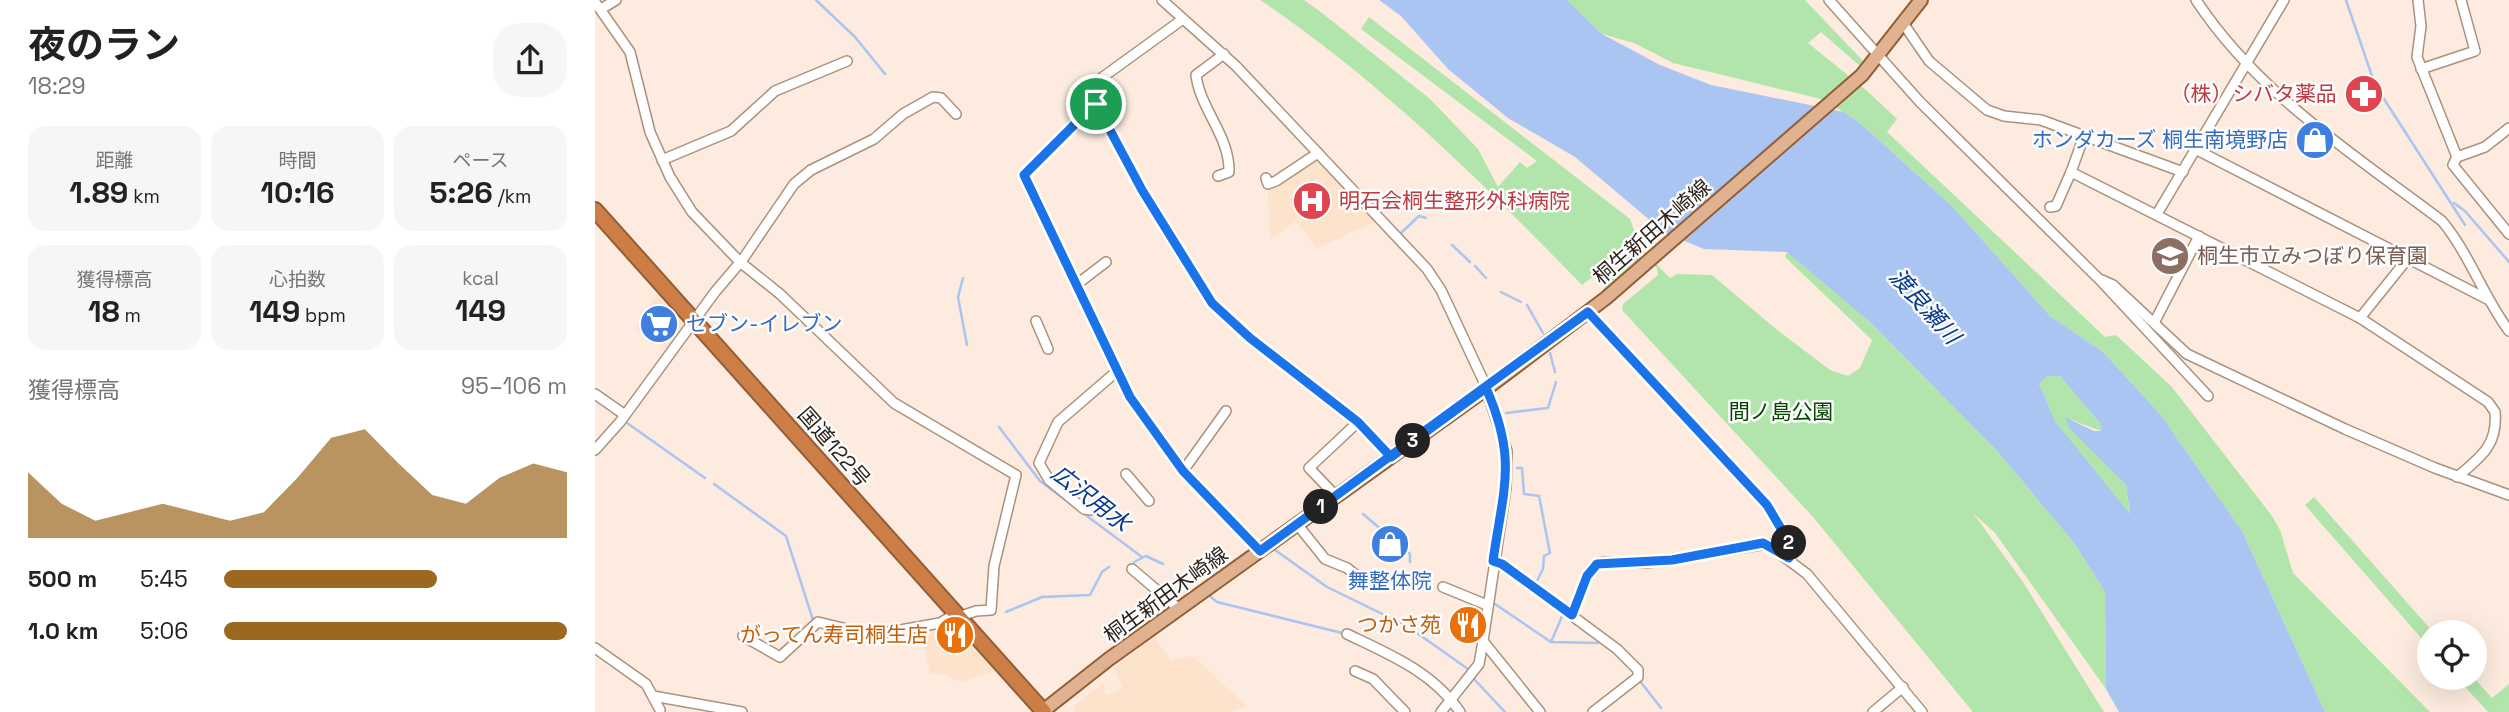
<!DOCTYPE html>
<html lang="ja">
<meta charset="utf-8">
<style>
:root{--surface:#fff;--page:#f6f6f6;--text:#222;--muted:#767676;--accent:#9c681f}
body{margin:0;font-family:"Space Grotesk","Noto Sans JP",sans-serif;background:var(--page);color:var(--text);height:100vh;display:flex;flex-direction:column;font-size:26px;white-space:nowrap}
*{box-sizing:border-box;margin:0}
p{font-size:23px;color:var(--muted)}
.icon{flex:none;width:38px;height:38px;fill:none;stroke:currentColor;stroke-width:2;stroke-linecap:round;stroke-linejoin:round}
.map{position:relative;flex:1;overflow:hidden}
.panel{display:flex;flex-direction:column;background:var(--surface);width:595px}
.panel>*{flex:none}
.tools{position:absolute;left:1822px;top:620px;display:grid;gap:14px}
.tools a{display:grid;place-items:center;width:70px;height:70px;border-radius:50%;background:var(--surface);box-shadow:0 7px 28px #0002;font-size:35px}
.pin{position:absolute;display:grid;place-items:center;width:60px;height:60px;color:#fff;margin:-30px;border:4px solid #fff;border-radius:50%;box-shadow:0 2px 7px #0007}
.km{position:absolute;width:35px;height:35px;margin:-18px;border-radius:50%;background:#222;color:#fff;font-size:19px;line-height:35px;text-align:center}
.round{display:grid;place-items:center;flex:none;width:74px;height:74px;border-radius:28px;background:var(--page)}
.head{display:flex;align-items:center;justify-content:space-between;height:119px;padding:0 28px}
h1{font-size:38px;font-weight:700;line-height:52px}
.metrics{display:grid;grid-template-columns:repeat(3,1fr);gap:10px;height:119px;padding:7px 28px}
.metrics div{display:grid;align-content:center;border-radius:18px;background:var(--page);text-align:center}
.metrics b{font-size:30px;font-weight:700}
.metrics small{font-size:19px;font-weight:400}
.metrics p{font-size:19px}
.chart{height:196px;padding:14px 28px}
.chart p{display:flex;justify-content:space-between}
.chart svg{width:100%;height:126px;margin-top:7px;fill:var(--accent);opacity:.7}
ul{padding:0 28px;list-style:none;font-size:23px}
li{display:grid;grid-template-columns:112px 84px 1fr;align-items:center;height:52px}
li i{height:18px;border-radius:9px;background:var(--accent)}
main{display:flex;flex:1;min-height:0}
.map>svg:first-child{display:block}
</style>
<main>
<section class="panel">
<div class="head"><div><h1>夜のラン</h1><p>18:29</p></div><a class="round"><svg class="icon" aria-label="share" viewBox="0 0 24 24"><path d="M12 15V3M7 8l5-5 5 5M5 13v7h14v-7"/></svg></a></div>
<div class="metrics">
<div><p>距離</p><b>1.89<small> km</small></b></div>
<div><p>時間</p><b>10:16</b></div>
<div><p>ペース</p><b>5:26<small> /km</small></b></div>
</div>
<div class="metrics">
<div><p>獲得標高</p><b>18<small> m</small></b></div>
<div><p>心拍数</p><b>149<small> bpm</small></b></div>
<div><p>kcal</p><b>149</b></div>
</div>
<div class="chart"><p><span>獲得標高</span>95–106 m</p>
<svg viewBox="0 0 160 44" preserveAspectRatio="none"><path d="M0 44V21L10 32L20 38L30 35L40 32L50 35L60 38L70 35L80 23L90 9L100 6L110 18L120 29L130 32L140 23L150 18L160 21V44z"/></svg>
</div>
<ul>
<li><b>500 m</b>5:45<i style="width:62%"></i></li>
<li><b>1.0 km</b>5:06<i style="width:100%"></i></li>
</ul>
</section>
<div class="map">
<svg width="1914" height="712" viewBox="0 0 1914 712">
<rect width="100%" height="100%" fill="#fcebde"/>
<g fill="#fde2cc">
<polygon points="721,160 780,222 722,248 701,221 675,239 673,192"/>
<polygon points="64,291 94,326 75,351 50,332 40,330"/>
<polygon points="358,623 403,671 366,682 349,674 335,674 327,631"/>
<polygon points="559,637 576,660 597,656 652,706 635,712 478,712 481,704 508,683 511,695 528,689 519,668"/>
</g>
<g fill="#b2e5ab">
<path d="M665 0H709L727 13 835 99 883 149 903 187 925 162 932 168 942 161 766 29 774 17 1035 219 1046 249 1075 278 1082 274 1117 275 1181 329 1235 370 1253 376 1265 368 1277 340 1190 257 1192 252 1202 258 1274 321 1403 452 1479 543 1510 592 1511 689 1400 533 1378 513 1428 582 1509 712H1378L1218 517 1027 310 1028 304 1063 275 1062 268 1049 254 1008 290 1021 269 1005 280 996 278 987 285C887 182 785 81 665 0Z"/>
<polygon points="972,0 1210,0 1269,62 1265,66 1226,32 1213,43 1271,90 1302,119 1292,132 1510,337 1521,335 1577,387 1677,516 1685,530 1698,573 1835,712 1730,712 1647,531 1565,414 1508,352 1455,316 1357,206 1267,125 1230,100 1078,63 1039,43 1007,34"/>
<polygon points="1452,376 1465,376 1505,423 1506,431 1471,418 1496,450 1531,485 1535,516 1460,421 1444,384"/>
<polygon points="1719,497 1838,632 1834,632 1834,647 1710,505"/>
<polygon points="1861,677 1878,677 1897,698 1914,684 1914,712 1893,712"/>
</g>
<path fill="#aac5f2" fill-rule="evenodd" d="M784 0H972L1007 34 1065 65 1116 85 1249 112 1267 125 1357 206 1455 316 1508 352 1565 414 1647 531 1730 712H1524L1511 689 1510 592 1479 543 1403 452 1274 321 1192 252 1109 249 1070 233 980 157 913 118 853 69 806 16ZM1452 376H1465L1505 423 1506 431H1499L1470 417 1474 428 1531 485 1535 514 1460 421 1444 384Z"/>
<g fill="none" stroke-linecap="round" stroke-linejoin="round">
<g stroke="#aac5f2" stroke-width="2.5">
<polyline points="221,0 260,37 290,74"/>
<polyline points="1751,0 1780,85 1870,225"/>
<polyline points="1859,203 1870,211 1914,262"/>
<polyline points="806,233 824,216 831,218"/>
<polyline points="857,245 875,262"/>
<polyline points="880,266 891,278"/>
<polyline points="368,278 363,297 372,345"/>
<polyline points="906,292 926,302"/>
<polyline points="932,305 948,333"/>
<polyline points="955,353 960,372"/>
<polyline points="911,413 953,408 961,382"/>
<polyline points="32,423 110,478"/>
<polyline points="404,427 445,481 547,557"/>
<polyline points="922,468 927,468 929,494 944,496 955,553 949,556 948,569 941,583"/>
<polyline points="119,484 191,536 218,620"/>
<polyline points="768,514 815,554 815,562"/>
<polyline points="680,550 732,587 812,626 873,669"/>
<polyline points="539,562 551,556 568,564"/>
<polyline points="616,597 622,602 747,633"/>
<polyline points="900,604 956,642 1003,643"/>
<polyline points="411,612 447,597 495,595 507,572 514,567"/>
<polyline points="956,642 968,614"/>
<polyline points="879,679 910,712"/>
<polyline points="1045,681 1066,708"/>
</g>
<g stroke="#ab927e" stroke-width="12">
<g id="minor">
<polyline points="567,0 641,66 832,269 846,290 888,380 912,451 911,488 888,641 945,712"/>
<polyline points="1234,0 1325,102 1505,280 1613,396"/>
<path d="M1601 0C1663 94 1758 154 1847 221 1875 255 1888 296 1914 331"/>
<polyline points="1823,0 1826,26 1822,57 1862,157 1858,165 1914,234"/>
<polyline points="0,2 35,52 55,132 75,177 97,212 145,262 185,294 299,403 421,475 399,566 396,610 381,611 363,617"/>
<polyline points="6,9 21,0"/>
<polyline points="588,19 501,82 482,122 429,175 535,397 588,471 665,551"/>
<polyline points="1308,23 1334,61 1392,110 1409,116 1446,120 1588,172"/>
<polyline points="1826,69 1880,51 1866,0"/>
<polyline points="493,97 501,104 547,190 617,303 655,338 763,422 796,457"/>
<path d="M1489 136 1476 172 1765 318 1893 402 1900 412C1903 445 1886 457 1862 477"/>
<polyline points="1602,150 1892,299"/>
<polyline points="1862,157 1890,147 1914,128"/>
<polyline points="67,160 136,131 180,91 252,61"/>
<path d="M623 176 634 172C635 136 605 109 601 75L629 54"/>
<polyline points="671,178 673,184 681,181 723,153"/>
<polyline points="1455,207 1461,206 1476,172"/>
<polyline points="1562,214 1689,0"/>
<polyline points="1507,280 1518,285 1592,354 1750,429 1840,468 1914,495"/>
<polyline points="481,285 511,262"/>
<polyline points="993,312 1172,505 1198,549 1194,558"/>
<polyline points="1765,318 1814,257"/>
<polyline points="441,321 453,349"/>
<polyline points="1559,323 1604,236"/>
<polyline points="0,394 30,415"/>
<polyline points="0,450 25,422 120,292 148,259 199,184 216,170 279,139 308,114 338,97 346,98 361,114"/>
<polyline points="588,471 631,411"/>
<polyline points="531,474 554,501"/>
<polyline points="741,496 714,468 763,422"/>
<polyline points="502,504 496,510 489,509 454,480 444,463 463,422 521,372"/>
<polyline points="702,524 730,559 752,568 771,583"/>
<polyline points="898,560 907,564 1022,649 1043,670 1043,677 998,712"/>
<polyline points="537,569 584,609"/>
<polyline points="848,587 892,605"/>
<polyline points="977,615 992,576 998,567 1008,562 1052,563 1172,544 1212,574 1327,712"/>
<path d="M752 634C794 654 838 672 865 712"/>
<polyline points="148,636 185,657 223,622 277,635 345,623 360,614"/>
<polyline points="0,648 51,684 65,710"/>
<polyline points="760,671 778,679 810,712"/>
<polyline points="58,696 147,712"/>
<polyline points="846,712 884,664 888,641"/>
<polyline points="1278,712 1308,687"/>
</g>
</g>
<g stroke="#935d36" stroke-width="16">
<polyline id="major" points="448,711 514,659 891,389 1011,298 1267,75 1326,0"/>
</g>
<g stroke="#935d36" stroke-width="18">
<polyline id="highway" points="0,210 449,712"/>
</g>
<use href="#minor" stroke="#fff" stroke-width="9"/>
<use href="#major" stroke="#e0b290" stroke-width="12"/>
<use href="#highway" stroke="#cc7e46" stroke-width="14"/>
</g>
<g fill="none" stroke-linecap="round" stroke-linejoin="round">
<g stroke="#fff" stroke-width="14">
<path id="route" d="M501 104 493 97 482 122 429 175 535 397 588 471 665 551 993 312 1172 505 1198 549 1194 558 1168 543 1077 560 1002 564 992 576 977 615 907 564 898 561C908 489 923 460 891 388L796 457 763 422 655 338 617 303 547 190 501 104"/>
</g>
<use href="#route" stroke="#1a73e8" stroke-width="9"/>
</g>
<defs>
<g id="pharmacy-disc" transform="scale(2.0125)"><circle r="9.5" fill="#e0444e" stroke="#fcfcfc"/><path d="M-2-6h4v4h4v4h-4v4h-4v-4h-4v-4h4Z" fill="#fff"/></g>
<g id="shop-disc" transform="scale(2.0125)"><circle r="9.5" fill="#3f7fe0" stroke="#fcfcfc"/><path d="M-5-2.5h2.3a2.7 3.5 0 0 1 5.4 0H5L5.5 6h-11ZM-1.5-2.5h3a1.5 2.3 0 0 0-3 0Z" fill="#fff"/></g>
<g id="hospital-disc" transform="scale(2.0125)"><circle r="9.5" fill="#e0444e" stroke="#fcfcfc"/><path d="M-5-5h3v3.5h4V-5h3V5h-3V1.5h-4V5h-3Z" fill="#fff"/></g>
<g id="school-disc" transform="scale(2.0125)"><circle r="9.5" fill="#8d6e63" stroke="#fcfcfc"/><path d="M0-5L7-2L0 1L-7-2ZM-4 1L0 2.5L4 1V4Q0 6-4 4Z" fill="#fff"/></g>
<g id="supermarket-disc" transform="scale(2.0125)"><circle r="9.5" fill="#3f7fe0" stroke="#fcfcfc"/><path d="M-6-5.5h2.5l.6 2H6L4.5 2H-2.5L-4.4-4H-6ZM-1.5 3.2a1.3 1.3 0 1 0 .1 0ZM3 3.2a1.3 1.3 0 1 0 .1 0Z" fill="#fff"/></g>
<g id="restaurant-disc" transform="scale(2.0125)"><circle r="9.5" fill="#e8710a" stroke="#fcfcfc"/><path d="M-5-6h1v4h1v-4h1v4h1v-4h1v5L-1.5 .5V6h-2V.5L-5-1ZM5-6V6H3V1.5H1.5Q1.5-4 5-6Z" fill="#fff"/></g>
</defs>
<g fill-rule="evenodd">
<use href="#pharmacy-disc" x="1769" y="94"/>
<use href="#shop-disc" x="1720" y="140"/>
<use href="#hospital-disc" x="717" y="201"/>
<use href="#school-disc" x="1575" y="256"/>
<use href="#supermarket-disc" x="64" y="324"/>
<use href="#shop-disc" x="795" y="544"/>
<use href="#restaurant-disc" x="873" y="625"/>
<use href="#restaurant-disc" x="360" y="635"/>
</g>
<g text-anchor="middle" stroke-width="5" stroke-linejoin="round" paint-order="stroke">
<g font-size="21" fill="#be3a42" stroke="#fcfcfc" text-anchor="end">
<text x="1742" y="101">（株）シバタ薬品</text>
<text x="744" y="208" text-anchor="start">明石会桐生整形外科病院</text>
</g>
<g font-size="21" fill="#366cbe" stroke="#fcfcfc" text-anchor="end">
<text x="1693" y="147">ホンダカーズ 桐生南境野店</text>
<text x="91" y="331" text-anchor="start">セブン-イレブン</text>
<text x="795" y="588" text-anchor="middle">舞整体院</text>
</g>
<g font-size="21" fill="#291f17" stroke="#fcfcfc">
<text transform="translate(1057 232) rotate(-41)" y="7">桐生新田木崎線</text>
<text transform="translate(239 447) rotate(49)" y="7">国道122号</text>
<text transform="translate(571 595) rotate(-36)" y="7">桐生新田木崎線</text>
</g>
<g font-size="21" fill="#785e54" stroke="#fcfcfc" text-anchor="start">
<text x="1602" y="263">桐生市立みつぼり保育園</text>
</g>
<g font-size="21" fill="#044800" stroke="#fcfcfc">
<text x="1186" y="419">間ノ島公園</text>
</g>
<g font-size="21" fill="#c56008" stroke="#fcfcfc" text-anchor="end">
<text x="846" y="632">つかさ苑</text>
<text x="333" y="642">がってん寿司桐生店</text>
</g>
<g font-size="23" font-style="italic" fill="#06388b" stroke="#fcfcfc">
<text transform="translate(1330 306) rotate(48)" y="8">渡良瀬川</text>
<text transform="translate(496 498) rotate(38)" y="8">広沢用水</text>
</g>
</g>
</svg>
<div class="tools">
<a><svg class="icon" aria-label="locate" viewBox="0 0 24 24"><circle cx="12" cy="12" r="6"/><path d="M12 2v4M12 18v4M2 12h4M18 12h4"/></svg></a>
</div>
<div class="pin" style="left:501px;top:104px;background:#1e9e55"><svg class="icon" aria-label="arrive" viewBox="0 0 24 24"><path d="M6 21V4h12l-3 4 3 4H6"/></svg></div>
<b class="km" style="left:726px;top:507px">1</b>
<b class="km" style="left:1194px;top:543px">2</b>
<b class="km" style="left:818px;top:441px">3</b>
</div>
</main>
